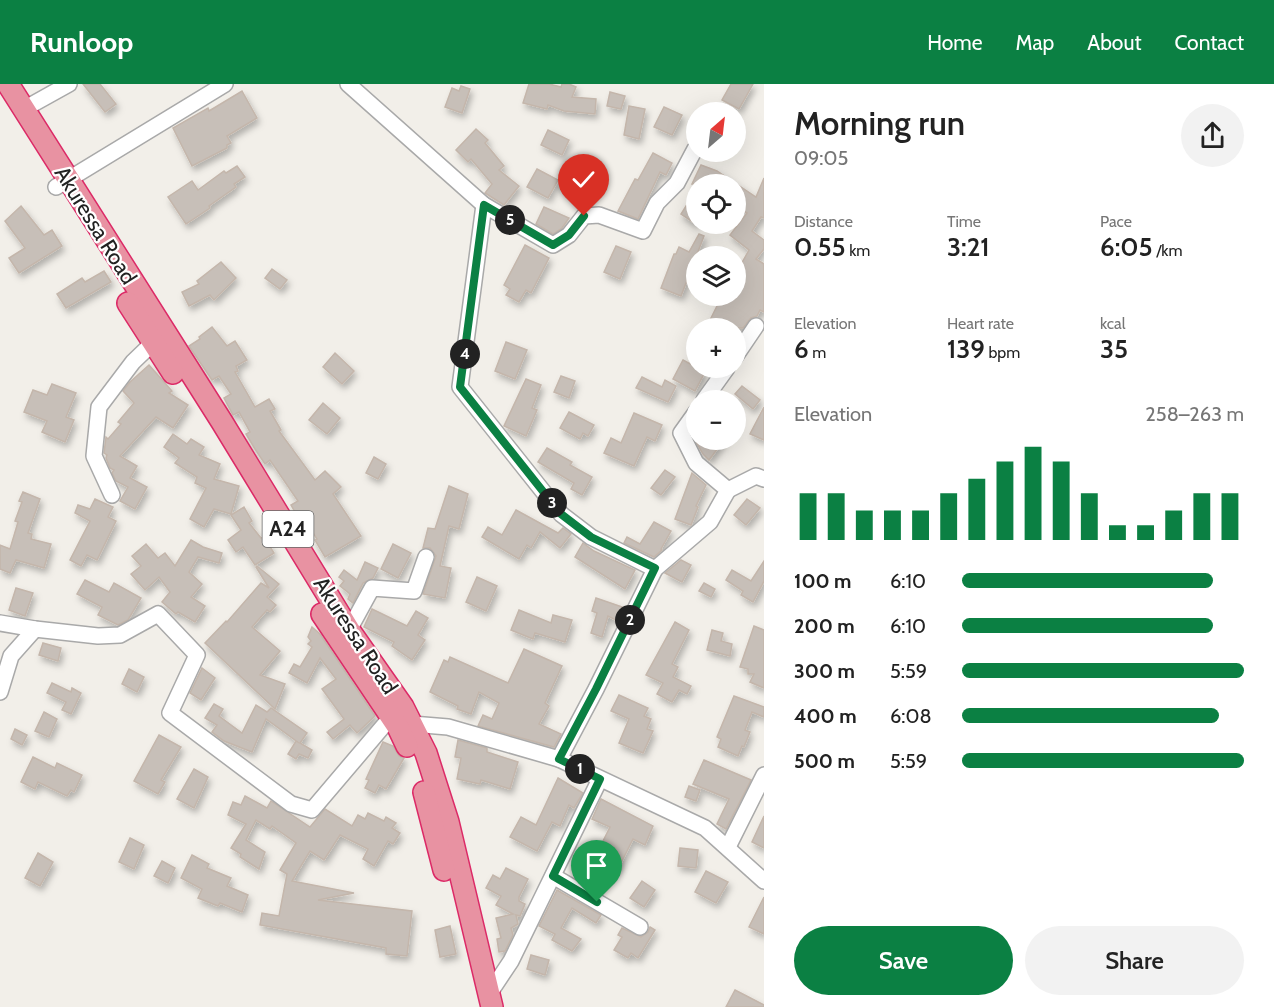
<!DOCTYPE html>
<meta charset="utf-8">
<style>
:root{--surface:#fff;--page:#f2f2f2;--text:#222;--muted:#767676;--accent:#0b8043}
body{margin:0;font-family:Cabin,sans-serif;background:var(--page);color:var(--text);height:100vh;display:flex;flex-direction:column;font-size:22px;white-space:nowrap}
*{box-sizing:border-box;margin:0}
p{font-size:20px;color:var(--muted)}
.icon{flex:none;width:33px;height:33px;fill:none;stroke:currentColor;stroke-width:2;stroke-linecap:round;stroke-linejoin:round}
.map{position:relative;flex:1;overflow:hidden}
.side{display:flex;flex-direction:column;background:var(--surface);width:510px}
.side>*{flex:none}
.needle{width:39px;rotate:28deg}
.buttons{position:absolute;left:686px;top:18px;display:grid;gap:12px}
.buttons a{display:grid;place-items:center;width:60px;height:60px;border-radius:50%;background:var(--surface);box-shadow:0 6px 24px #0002;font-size:30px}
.pin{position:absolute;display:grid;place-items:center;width:51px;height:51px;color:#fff;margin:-62px -26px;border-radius:50% 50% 50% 0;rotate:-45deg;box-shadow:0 0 6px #0007}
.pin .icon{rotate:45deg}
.km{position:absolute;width:30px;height:30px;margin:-15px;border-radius:50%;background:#222;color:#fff;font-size:16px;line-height:30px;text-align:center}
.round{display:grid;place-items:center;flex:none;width:63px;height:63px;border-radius:32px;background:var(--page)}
.head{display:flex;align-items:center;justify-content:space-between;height:102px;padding:0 30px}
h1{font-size:33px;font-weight:600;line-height:45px}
.metrics{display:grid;grid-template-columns:repeat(3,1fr);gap:9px;height:102px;padding:6px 30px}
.metrics div{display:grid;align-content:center}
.metrics b{font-size:26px;font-weight:600}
.metrics small{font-size:16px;font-weight:400}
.metrics p{font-size:16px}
.chart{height:168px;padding:12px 30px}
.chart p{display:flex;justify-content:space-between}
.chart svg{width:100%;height:108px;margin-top:6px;stroke:var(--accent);stroke-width:6}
.primary-button{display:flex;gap:12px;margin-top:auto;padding:12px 30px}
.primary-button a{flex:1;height:69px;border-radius:36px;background:var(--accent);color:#fff;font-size:24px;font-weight:600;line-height:69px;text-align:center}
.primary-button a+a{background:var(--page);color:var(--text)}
ul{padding:0 30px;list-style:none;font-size:20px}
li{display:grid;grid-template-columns:96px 72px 1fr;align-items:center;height:45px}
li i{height:15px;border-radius:8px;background:var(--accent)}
header{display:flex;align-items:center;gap:36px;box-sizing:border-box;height:84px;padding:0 30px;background:var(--accent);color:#fff}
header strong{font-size:28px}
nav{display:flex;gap:33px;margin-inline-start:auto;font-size:21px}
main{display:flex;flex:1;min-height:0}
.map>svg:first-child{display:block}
</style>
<header>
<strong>Runloop</strong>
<nav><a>Home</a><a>Map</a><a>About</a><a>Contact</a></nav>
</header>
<main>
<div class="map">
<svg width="764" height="923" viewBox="0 0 764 923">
<defs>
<filter id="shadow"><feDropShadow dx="2.5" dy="4.5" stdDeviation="3" flood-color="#0004"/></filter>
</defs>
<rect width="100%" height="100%" fill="#f2efe9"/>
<g fill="#c7bfb8" stroke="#c4b6ab" stroke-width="1.5" filter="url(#shadow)">
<polygon points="83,0 100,0 116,20 105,28"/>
<polygon points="529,0 549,0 561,3 562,0 569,0 576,3 572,13 596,15 595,30 564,27 548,21 547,25 523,19"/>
<polygon points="731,0 753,0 739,25 722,16"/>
<polygon points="461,2 470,5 462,29 445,23 452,4 459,7"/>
<polygon points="242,7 257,34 227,52 231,59 227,61 227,64 192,82 173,44 208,24 209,27"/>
<polygon points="610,8 625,12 621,25 607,22"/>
<polygon points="629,22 645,25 639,55 624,51"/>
<polygon points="664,23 682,31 672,51 654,43"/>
<polygon points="476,45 488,56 485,59 504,82 499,86 519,102 504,121 485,109 492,100 471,75 468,78 456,66"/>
<polygon points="548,46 569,56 562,71 541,61"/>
<polygon points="653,69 672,79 666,91 660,88 638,135 618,127 635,95 638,96"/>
<polygon points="701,81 717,87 756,113 764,94 764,134 761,133 752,147 764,156 764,165 756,175 764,180 764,228 760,226 757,232 751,234 743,244 706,244 722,212 735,212 735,180 740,182 749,166 730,151 747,129 735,122 735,100 692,100"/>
<polygon points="237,82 245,93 234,100 236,103 209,122 210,124 186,140 168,113 192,97 198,106 224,87 226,89"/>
<polygon points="537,85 558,96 548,114 527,103"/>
<polygon points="582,86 596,94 587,112 573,105"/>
<polygon points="696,106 696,140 681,130"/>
<polygon points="21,122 44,151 52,146 62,162 19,189 9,174 25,164 5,137"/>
<polygon points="544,123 569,134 562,144 553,150 536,140"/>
<polygon points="699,150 704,152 681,212 661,204 674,170 676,170 679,163 689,168"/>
<polygon points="525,161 549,174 531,209 526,206 519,218 506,211 510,205 504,201"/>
<polygon points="616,162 631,168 620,195 604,188"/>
<polygon points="221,178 236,194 214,216 210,211 189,222 182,208 199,200 197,197"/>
<polygon points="272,185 287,196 280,205 265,194"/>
<polygon points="104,187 111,198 66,224 57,210 82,194 85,198"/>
<polygon points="212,243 227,262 235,257 247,276 236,282 238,287 235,288 255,323 269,315 275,325 270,327 281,346 279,347 315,396 325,387 341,403 333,410 361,452 325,473 315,456 317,455 303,433 299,435 291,421 298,417 270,376 265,380 255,365 246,350 250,348 239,328 233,331 224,314 231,310 219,292 212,296 189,262 200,255 199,253"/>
<polygon points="506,258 527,266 515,295 495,287"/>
<polygon points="335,269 354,287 342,300 323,283"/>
<polygon points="683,276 705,288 695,307 673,295"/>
<polygon points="149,281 172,307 169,309 188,321 173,344 156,333 120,372 137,382 130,394 147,403 135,425 120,417 128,403 116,397 112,389 114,386 110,384 106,374 107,371 104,369 106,353 108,355 121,340 118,338 134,319 123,307 130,298"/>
<polygon points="561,292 575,297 569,314 554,308"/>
<polygon points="642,293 662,303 665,296 676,302 668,318 636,304"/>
<polygon points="526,295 541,301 532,324 537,326 526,352 504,342"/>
<polygon points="52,300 76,309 66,333 74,336 65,358 42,348 47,337 24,328 33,306 47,311"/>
<polygon points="742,302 760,316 753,325 735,310"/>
<polygon points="323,319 340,334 327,350 309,336"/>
<polygon points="764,323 764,356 750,350"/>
<polygon points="569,328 594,341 588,352 583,349 580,355 560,344"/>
<polygon points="634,329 662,341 655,357 647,353 634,382 604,369 611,354 621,359"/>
<polygon points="173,350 187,360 191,355 204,363 199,371 220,380 214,395 239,402 231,430 214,425 204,443 190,435 206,404 195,399 197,393 175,379 179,374 164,363"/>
<polygon points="695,356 724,356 709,376 703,370"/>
<polygon points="547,364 572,378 570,381 592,393 582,411 571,405 574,399 538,378"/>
<polygon points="374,373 386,380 378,395 366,389"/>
<polygon points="665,386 675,393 661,411 651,404"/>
<polygon points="692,389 706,401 696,422 698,423 691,441 675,435"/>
<polygon points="449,402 468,410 459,445 449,442 440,482 451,484 445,514 423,510 436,472 430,464 423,464 428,444 435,445"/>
<polygon points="23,408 40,415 28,449 32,450 31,455 51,460 44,484 16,476 10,489 0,485 0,461 10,465 18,438 15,437 22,418 19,417"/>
<polygon points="95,415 113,423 108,433 116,437 97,476 87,471 81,482 70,476 90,437 75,429 78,421 90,425"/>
<polygon points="747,415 760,424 746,441 734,431"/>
<polygon points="244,423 252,437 249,439 261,454 264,453 274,469 255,481 243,463 236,468 228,456 241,446 231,431"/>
<polygon points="516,426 558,449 563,444 571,450 560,464 540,448 531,464 527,461 519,475 482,453 488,443 502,451"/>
<polygon points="654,438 671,447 661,465 662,466 654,473 624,459 627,453 640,460"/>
<polygon points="191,456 203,463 222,469 219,479 198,473 189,488 202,500 191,513 205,522 195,538 178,528 176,530 162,518 170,508 159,493 145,506 131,490 141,482 132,472 146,460 158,474 165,469 175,482"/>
<polygon points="583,459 594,467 635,486 625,505 575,473"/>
<polygon points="393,460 411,469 398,494 381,485"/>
<polygon points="681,476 691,481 682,498 665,489"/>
<polygon points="764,477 764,497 753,518 741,511 743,507 726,496 732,486 751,497"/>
<polygon points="365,478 378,484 373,494 363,499 353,519 348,515 350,510 340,502 344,497 339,493 344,486 357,496"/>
<polygon points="257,482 279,500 267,513 276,521 270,528 267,526 252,543 280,567 260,591 285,600 275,625 205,559 226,537 227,538 261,499 269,504 256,483"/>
<polygon points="477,493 497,502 486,527 466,518"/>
<polygon points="85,496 109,508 114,499 141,514 128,536 118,541 98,531 102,523 77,510"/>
<polygon points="704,499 715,505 711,513 699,507"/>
<polygon points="16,504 33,509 25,532 9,526"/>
<polygon points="596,514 625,524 618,537 608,532 602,553 591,549 597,529 592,527"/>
<polygon points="372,525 407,542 416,527 428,534 418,551 425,556 412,576 392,562 394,558 364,543"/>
<polygon points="519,526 551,539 553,531 572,536 565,558 535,549 533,555 511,546"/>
<polygon points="675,538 689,546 672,580 678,583 673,593 691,602 687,610 679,606 672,618 657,610 663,599 646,591"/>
<polygon points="754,542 764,546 764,604 750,598 754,590 748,590 748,585 740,583"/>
<polygon points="312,543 320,550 375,632 357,649 350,641 333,655 327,648 344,635 322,605 336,595 320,574 307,599 289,589 294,580 300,583 312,563 308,560 311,557 308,553"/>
<polygon points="712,546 723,549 721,557 732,560 730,572 707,566"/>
<polygon points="43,559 61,564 58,577 39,571"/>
<polygon points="524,565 562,582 545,619 549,622 539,640 561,650 554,663 478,642 483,631 492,635 499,619 479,608 471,630 457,625 458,622 430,608 444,576 448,578 450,573 508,599"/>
<polygon points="202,584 215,594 201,616 190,609"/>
<polygon points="129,585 144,593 137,608 122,600"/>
<polygon points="52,599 71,608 72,604 81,609 71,630 62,626 66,618 47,609"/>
<polygon points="619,611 648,624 644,632 651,635 647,645 653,647 643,669 619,659 629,635 611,627"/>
<polygon points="734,612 764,623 764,633 752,628 745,646 750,648 744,663 742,662 738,672 718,663 721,655 717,653"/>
<polygon points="214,620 223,625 219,632 242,649 256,621 267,628 271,624 307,649 300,659 312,666 308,674 299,670 296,675 288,670 296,657 299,659 266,635 252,668 224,657 212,648 217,641 205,634"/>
<polygon points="44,628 57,635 49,653 35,647"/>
<polygon points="15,645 27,651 22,661 11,655"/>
<polygon points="159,651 181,663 161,696 165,698 158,710 134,697"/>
<polygon points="458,656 487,664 487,668 518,678 510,705 481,696 480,700 457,695 461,674 455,673"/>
<polygon points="383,658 393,662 399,672 404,674 386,705 379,701 375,709 365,704 369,696 366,695"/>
<polygon points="33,673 55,684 57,679 82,691 74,708 71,706 67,712 38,698 35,705 21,698"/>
<polygon points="704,676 751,696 726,745 717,740 729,715 693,700"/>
<polygon points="194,685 208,693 194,724 177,715"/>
<polygon points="558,694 583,709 574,724 569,721 560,742 552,738 537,767 510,753 521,733 536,741"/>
<polygon points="689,702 700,706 696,717 685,713"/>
<polygon points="245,712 267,724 271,717 310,743 325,725 352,742 358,731 365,735 368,729 384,737 386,733 396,739 392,744 400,749 393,760 388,757 374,782 363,775 368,765 340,751 324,776 310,767 292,797 354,809 318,816 412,827 407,872 386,870 386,864 260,841 262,829 279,832 287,790 280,786 296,759 272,742 270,745 256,736 246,756 265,768 259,785 240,773 241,770 231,764 246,740 228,731 233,718 241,721"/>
<polygon points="601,715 653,742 645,761 633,755 618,785 595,773 610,743 592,735"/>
<polygon points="764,732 764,764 752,758"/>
<polygon points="130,754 144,761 134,785 119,778"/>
<polygon points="680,764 698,766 696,784 678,782"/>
<polygon points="38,769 53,778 40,802 25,794"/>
<polygon points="192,771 209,780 207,784 231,794 227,802 248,811 242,828 220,819 218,822 198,814 202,805 181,794"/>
<polygon points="162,777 175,784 168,799 154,792"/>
<polygon points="506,784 528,795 519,813 519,817 525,820 520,832 516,831 518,840 511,844 513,851 505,867 499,868 497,855 501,854 496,834 513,830 496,821 501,812 486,804 493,791 500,795"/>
<polygon points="706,787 728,798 716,819 695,808"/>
<polygon points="642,797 655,806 644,823 630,814"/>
<polygon points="557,806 601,831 596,839 572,824 561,844 581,855 572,867 552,856 555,850 539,842"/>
<polygon points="764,813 764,850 749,843"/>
<polygon points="450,842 456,870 440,873 435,846"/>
<polygon points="650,843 655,846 638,874 631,869 628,874 614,866 622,853 618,851 622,844 641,853 648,848"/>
<polygon points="531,871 549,876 545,891 527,885"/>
<polygon points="735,906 764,921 764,923 726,923"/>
</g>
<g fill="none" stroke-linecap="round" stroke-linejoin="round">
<g stroke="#a9a9a9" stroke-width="18">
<g id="minor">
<polyline points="348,0 484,121 553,161 569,151 584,132 599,131 643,147 657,119 677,99 695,65"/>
<polyline points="24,25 69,0"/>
<polyline points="56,103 225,0"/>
<polyline points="484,121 460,303 561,430 591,453 655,485 710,438 728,406 696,379 681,349 696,328"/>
<polyline points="735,273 756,242"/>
<polyline points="704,316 727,284"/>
<polyline points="728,406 756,392 764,395"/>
<polyline points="112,411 94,372 99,323 133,278 159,253"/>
<polyline points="0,539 35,545 98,552 120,551 158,530 197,571 170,629 291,720 312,726 391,633"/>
<polyline points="349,546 372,504 414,507 426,473"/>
<polyline points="0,608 11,572 35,545"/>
<polyline points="404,642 412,640 448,643 559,675 705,744 764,797"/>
<polyline points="559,675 596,605 655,485"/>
<polyline points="728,763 764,691"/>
<polyline points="553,792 640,843"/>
<polyline points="489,910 511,877 600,695"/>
</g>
</g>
<g stroke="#dc2a67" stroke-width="24">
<g id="highway">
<polyline points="8,0 222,338 349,546 403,623 426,669 448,738 492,923"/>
<polyline points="128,219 173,289"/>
<polyline points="322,530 398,643 407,662"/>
<polyline points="424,708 444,786"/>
</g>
</g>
<use href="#minor" stroke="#fff" stroke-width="15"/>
<use href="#highway" stroke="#e892a2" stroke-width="21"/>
</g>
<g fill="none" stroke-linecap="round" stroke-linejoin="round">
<g stroke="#fff" stroke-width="12">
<polyline id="route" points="584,132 569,151 553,161 484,121 460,303 561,430 591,453 655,484 596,605 559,675 600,695 553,792 597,818"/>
</g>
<use href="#route" stroke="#0b8043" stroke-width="8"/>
</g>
<g text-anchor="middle" stroke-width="4.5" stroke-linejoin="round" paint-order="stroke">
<rect fill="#fff" stroke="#646464" stroke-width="1.5" x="262.5" y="427" width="51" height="36" rx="4.5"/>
<g font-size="21" font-weight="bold" fill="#222">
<text x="288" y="452">A24</text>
</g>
<g font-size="22" fill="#222" stroke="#fff">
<text transform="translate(96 141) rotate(58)" y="8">Akuressa Road</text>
<text transform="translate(356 551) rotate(57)" y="8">Akuressa Road</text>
</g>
</g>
</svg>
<div class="buttons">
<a><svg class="needle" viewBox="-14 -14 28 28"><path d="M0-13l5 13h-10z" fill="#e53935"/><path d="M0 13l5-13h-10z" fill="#767676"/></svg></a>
<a><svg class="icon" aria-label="locate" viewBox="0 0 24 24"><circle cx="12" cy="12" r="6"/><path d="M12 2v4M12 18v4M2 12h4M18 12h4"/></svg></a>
<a><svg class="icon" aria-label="layers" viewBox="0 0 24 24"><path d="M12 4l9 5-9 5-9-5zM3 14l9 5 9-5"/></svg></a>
<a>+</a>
<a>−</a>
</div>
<div class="pin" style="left:597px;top:818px;background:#1e9e55"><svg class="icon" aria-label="arrive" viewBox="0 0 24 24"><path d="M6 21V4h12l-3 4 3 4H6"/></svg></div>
<div class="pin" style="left:584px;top:132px;background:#d93025"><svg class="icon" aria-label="check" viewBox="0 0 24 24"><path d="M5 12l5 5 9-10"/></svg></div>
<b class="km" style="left:580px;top:685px">1</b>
<b class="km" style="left:630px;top:536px">2</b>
<b class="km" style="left:552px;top:419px">3</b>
<b class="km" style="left:465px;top:270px">4</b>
<b class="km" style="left:510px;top:136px">5</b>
</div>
<section class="side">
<div class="head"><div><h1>Morning run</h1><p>09:05</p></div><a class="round"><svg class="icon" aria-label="share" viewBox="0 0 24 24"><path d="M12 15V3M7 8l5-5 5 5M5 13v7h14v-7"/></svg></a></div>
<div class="metrics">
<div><p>Distance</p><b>0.55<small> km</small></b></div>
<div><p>Time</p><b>3:21</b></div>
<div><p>Pace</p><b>6:05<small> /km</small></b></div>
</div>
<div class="metrics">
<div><p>Elevation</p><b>6<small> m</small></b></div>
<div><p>Heart rate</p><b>139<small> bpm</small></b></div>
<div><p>kcal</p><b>35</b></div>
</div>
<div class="chart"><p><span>Elevation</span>258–263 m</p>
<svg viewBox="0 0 160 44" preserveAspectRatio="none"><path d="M5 44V25M15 44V25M25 44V32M35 44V32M45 44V32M55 44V25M65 44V19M75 44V12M85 44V6M95 44V12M105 44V25M115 44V38M125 44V38M135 44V32M145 44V25M155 44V25"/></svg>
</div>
<ul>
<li><b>100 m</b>6:10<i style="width:89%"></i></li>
<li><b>200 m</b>6:10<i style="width:89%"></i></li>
<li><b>300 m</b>5:59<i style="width:100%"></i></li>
<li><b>400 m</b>6:08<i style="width:91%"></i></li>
<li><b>500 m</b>5:59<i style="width:100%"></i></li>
</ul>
<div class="primary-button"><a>Save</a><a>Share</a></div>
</section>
</main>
